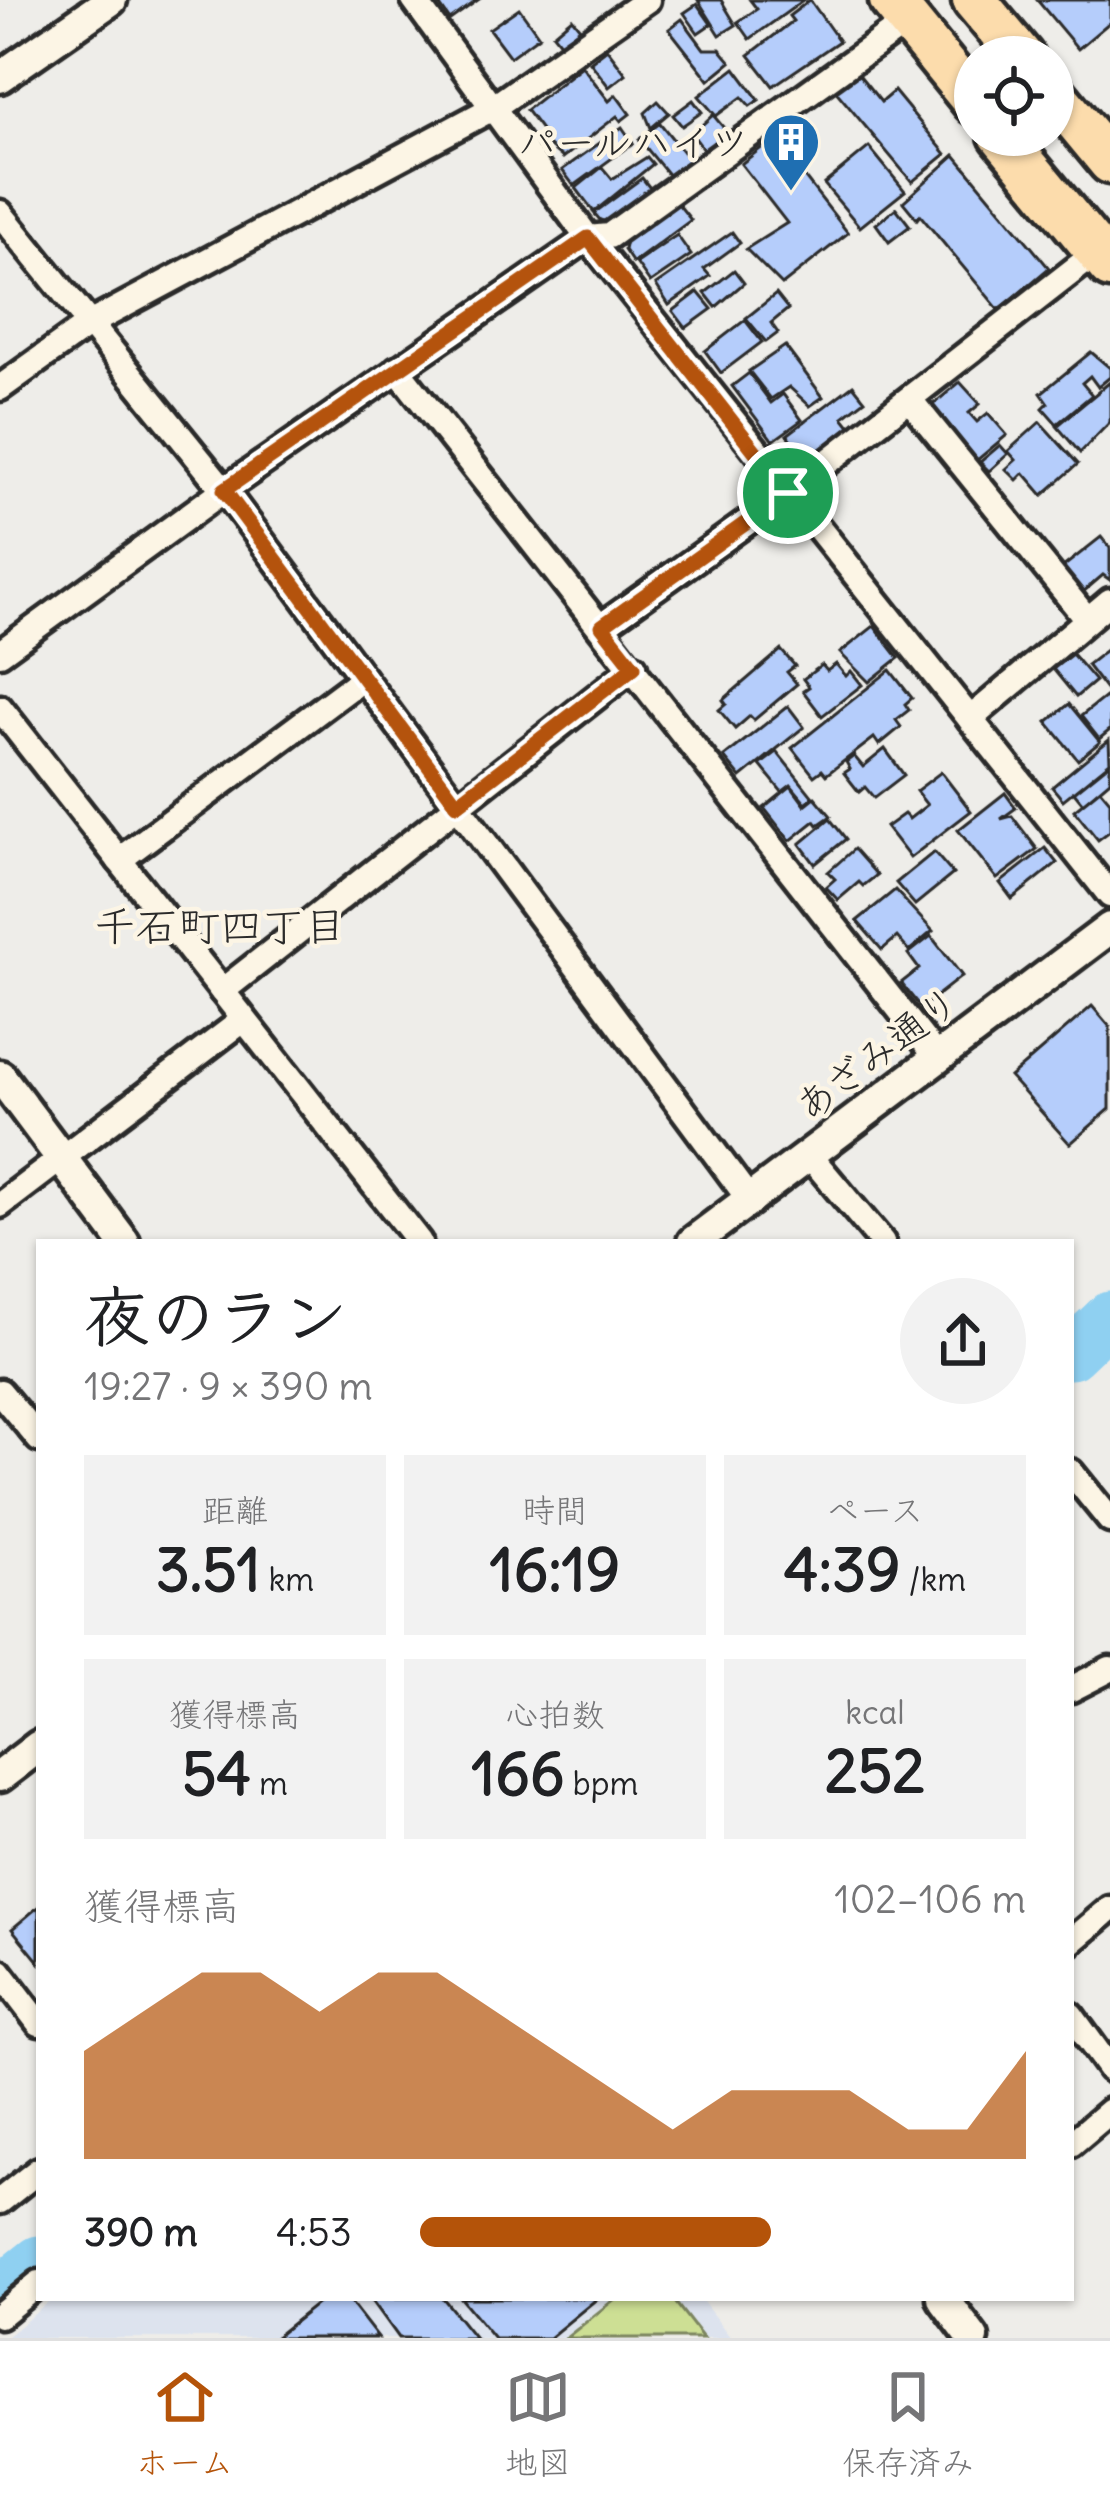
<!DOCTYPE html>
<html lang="ja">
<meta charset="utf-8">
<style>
:root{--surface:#fff;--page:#f2f2f2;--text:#202124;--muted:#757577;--line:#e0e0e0;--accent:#b45309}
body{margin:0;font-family:Delius,"Klee One",sans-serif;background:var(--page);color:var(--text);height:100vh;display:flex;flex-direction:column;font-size:45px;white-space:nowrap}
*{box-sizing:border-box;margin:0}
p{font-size:39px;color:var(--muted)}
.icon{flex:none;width:66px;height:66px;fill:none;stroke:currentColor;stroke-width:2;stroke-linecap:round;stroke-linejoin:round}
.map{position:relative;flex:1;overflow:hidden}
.side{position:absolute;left:36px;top:1239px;width:1038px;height:1062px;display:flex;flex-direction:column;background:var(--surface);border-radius:0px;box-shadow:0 3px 9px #0004}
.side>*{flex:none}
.tools{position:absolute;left:954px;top:36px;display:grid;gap:24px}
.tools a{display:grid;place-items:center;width:120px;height:120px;border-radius:50%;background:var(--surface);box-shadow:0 3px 9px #0004;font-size:60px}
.pin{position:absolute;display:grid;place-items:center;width:102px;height:102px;color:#fff;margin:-51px;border:6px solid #fff;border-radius:50%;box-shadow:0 3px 12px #0007}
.round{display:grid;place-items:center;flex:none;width:126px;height:126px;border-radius:63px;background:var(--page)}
.overview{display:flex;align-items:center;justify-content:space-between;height:204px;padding:0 48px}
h1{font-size:66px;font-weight:700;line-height:90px}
.stats{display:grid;grid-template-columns:repeat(3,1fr);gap:18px;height:204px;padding:12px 48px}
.stats div{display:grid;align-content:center;border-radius:0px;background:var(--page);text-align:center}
.stats b{font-size:60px;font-weight:700}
.stats small{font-size:33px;font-weight:400}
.stats p{font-size:33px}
.chart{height:336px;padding:24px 48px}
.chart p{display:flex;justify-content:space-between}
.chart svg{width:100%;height:216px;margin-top:12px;fill:var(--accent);opacity:.7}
ul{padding:0 48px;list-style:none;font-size:39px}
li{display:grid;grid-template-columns:192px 144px 1fr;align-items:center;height:90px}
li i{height:30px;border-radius:15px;background:var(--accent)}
.tabs{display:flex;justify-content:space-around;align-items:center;height:168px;border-top:3px solid var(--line);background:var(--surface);font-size:33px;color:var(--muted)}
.tabs a{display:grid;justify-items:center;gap:6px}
.tabs .on{color:var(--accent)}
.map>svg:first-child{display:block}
</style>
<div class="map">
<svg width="1110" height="2338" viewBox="0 0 1110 2338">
<rect width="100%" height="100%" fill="#eeede9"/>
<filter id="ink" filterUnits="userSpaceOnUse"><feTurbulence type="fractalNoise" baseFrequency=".00833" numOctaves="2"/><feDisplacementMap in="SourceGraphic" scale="24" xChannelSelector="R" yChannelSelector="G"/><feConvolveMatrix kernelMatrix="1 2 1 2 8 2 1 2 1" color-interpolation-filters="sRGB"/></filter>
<g filter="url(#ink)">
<polygon fill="#dde3ee" points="54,2298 700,2298 731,2338 5,2338"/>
<polygon fill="#cddf94" stroke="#7c8560" stroke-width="3" points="616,2298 672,2298 703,2338 566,2338"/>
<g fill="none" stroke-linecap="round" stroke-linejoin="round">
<g stroke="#8fd0f1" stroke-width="51">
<polyline points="1071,1354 1110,1317"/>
<polyline points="0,2292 39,2261"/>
</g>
</g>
<g fill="#b5cdfb" stroke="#2b2b2b" stroke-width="3">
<polygon points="436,0 478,0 450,20"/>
<polygon points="698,0 721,0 736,25 720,35"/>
<polygon points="750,0 804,0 750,39 738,22 757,9"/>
<polygon points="810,0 839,41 773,86 749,55 793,21 789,16"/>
<polygon points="1037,0 1110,0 1110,22 1078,49"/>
<polygon points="697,4 711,24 698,33 684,13"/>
<polygon points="519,8 539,36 510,57 489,29"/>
<polygon points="572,18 580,28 561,44 553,34"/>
<polygon points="682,19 704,49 720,49 731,62 709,80 669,29"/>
<polygon points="607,49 626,74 609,87 590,62"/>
<polygon points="582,66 609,101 616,95 630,114 621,121 617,116 563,158 543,141 548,139 526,110"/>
<polygon points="735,68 759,100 750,106 742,97 716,116 699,96"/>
<polygon points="856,71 881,102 894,91 946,154 912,182 834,89"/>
<polygon points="693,100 702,112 682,126 673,115"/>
<polygon points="658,101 669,113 651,128 645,113"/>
<polygon points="713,115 729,134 706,153 692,134"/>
<polygon points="660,123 691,162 670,177 639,139"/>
<polygon points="622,127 633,143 574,186 562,170"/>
<polygon points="774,138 848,233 782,285 746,249 787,223 741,164"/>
<polygon points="869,147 905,191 860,227 824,184"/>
<polygon points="955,155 1049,268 999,310 920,215 917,219 903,202"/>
<polygon points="647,157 653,164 594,212 576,188 602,167 612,179"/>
<polygon points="642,178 650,188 649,196 612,223 600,220 594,213"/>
<polygon points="675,200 691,220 633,263 624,250 627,236"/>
<polygon points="896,208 910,226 889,242 876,224"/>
<polygon points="732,232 740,243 704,269 710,276 669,305 656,285"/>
<polygon points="677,235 691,255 650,283 636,263"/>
<polygon points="734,270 744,283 716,307 705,293"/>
<polygon points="698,292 712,309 686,328 673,311"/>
<polygon points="776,294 788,309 771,323 778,333 766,342 746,318"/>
<polygon points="745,320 762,342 721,373 705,351"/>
<polygon points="785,346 823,397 810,406 789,387 771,399 749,371"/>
<polygon points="1091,352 1110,368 1110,377 1098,387 1090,376 1082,383 1092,395 1057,424 1043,408 1048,403 1041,393"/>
<polygon points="749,373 771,403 783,394 802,420 773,441 732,386"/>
<polygon points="960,382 980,404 969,413 977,422 988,413 1007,435 976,461 930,407"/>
<polygon points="1110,382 1110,422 1080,453 1057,426"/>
<polygon points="853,385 865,400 843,417 851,427 800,466 793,456 800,451 787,435"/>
<polygon points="1040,422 1078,464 1043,495 1024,473 1017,480 1006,469 1016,460 1008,451"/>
<polygon points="1000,445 1008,454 989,471 980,462"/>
<polygon points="1101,537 1110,548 1110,580 1103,575 1083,592 1063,567"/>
<polygon points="874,626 899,658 869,682 840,653"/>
<polygon points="1110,647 1110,695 1087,665"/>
<polygon points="781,650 795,666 787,672 797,684 754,720 750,716 735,729 719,710 726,704 723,700"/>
<polygon points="1072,654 1095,681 1076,697 1053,669"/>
<polygon points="836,664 846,676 851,671 862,685 822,716 803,691 809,687 803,679 822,665 827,671"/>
<polygon points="890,670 912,698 905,704 909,710 896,720 901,727 879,745 874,738 826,775 822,770 814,776 792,748"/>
<polygon points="1105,697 1110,703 1110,730 1099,739 1081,716"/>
<polygon points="1069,704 1100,742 1078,760 1047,722"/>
<polygon points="788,706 804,727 741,778 724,757"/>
<polygon points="1109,740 1110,762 1063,800 1052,787"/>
<polygon points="885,749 904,775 874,798 865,787 859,792 844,773 850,769 846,762 854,756 863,767"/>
<polygon points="777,752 813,797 806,803 791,785 782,792 760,765"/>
<polygon points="1110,763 1110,780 1083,803 1074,792"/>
<polygon points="941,772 971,811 910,858 886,827 904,814 909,819 927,805 916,791"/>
<polygon points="791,786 805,805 815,797 831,816 818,825 815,821 790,841 764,808"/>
<polygon points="1100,789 1110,801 1110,831 1098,840 1074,810"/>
<polygon points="1005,793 1016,808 1001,819 1012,816 1037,849 997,879 958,830"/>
<polygon points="830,819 846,839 815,864 800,844"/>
<polygon points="1045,848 1057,863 1012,899 1000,883"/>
<polygon points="854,849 877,875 863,886 859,882 838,900 826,887 835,879 828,872"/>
<polygon points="934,852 953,874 915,905 896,883"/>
<polygon points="895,890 933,931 909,951 897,937 882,950 857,921"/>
<polygon points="931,936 962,976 921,1008 901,983 919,969 908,954"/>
<polygon points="1092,1006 1110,1027 1110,1109 1070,1144 1010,1077"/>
<polygon points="39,1906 39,1962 12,1929"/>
<polygon points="324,2298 347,2298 378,2338 274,2338"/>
<polygon points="370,2298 443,2298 475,2338 399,2338"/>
<polygon points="461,2298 598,2298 549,2338 494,2338"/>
</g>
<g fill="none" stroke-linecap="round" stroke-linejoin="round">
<g stroke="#2b2b2b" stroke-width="33">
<g id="minor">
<polyline points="414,0 588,238 1110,895"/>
<polyline points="0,213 224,490 749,1199"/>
<polyline points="397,369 936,1056"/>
<polyline points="0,388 89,324 491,109 647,0"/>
<polyline points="910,400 1087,619"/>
<polyline points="602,626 788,493 1097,252"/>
<polyline points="0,653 224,490 588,238 609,236 908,21"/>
<polyline points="0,708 419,1242"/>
<polyline points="970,719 1110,601"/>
<polyline points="119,860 363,678"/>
<polyline points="222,991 634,667"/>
<polyline points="809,1155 882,1242"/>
<polyline points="0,1205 242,1021"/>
<polyline points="0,1392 39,1439"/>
<polyline points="1071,1472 1110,1520"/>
<polyline points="1071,1689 1110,1669"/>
<polyline points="1071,1942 1110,1909"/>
<polyline points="0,1972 39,2023"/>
<polyline points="1071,2015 1110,2069"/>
<polyline points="1071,2144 1110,2111"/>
<polyline points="0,2201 39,2170"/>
<polyline points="0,2315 39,2283"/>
</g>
</g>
<g stroke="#2b2b2b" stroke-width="39">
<g id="tertiary">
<polyline points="0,77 111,0"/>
<polyline points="0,1076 124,1242"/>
<polyline points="693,1242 1110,928"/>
<polyline points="0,1776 39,1746"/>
<polyline points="943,2298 973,2338"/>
</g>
</g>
<g stroke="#2b2b2b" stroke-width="51">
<g id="trunk">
<polyline points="891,0 975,103"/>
<polyline points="974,0 1022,57"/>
<polyline points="1053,93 1110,162"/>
<polyline points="1001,135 1110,267"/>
</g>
</g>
<use href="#minor" stroke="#fcf5e5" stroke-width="24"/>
<use href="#tertiary" stroke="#fcf5e5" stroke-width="30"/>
<use href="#trunk" stroke="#fcdcac" stroke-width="42"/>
</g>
</g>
<g fill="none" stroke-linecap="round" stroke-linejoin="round" filter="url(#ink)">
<g stroke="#fff" stroke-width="24">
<polygon id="route" points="588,238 788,493 602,626 634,667 457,804 224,490"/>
</g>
<use href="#route" stroke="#b45309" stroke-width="15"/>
</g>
<defs>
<g id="building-pin" transform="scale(3)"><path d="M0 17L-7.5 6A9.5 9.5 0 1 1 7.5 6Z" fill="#1f6fb2" stroke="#fcf5e5"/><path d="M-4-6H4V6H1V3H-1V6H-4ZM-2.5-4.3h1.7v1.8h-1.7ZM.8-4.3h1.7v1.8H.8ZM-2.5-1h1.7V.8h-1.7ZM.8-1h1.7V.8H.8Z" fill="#fff"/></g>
</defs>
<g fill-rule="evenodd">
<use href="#building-pin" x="791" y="142"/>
</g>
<g text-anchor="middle" stroke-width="9" stroke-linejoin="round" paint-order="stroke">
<g font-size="39" fill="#2b2b2b" stroke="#fcf5e5" text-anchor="end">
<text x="749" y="156">パールハイツ</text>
</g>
<g font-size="39" fill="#2b2b2b" stroke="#fcf5e5">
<text transform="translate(877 1053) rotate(-37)" y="14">あざみ通り</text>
</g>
<g font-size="42" fill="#2b2b2b" stroke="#fcf5e5">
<text x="220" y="941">千石町四丁目</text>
</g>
</g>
</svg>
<div class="tools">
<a><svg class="icon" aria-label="locate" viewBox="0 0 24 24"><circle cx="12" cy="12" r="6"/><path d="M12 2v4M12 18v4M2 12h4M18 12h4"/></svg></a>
</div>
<div class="pin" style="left:788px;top:493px;background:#1e9e55"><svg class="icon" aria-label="arrive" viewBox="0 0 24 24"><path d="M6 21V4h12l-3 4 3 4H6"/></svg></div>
<section class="side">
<div class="overview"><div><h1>夜のラン</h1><p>19:27 · 9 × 390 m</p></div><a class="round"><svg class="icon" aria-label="share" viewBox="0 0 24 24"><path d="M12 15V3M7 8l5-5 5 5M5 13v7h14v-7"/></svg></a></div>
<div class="stats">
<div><p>距離</p><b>3.51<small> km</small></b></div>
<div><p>時間</p><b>16:19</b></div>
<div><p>ペース</p><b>4:39<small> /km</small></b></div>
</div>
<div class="stats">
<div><p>獲得標高</p><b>54<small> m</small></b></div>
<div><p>心拍数</p><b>166<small> bpm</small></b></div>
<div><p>kcal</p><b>252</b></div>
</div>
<div class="chart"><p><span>獲得標高</span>102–106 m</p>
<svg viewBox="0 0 160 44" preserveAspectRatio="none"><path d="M0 44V22L10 14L20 6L30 6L40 14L50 6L60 6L70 14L80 22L90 30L100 38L110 30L120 30L130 30L140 38L150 38L160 22V44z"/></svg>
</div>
<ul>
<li><b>390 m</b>4:53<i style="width:58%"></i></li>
</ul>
</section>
</div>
<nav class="tabs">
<a class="on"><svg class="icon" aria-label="home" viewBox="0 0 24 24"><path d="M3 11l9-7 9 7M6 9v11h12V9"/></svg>ホーム</a>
<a><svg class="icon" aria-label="map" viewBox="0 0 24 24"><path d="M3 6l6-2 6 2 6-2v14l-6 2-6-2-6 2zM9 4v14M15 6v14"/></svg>地図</a>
<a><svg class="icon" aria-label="saved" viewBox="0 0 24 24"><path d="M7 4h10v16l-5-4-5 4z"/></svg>保存済み</a>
</nav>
